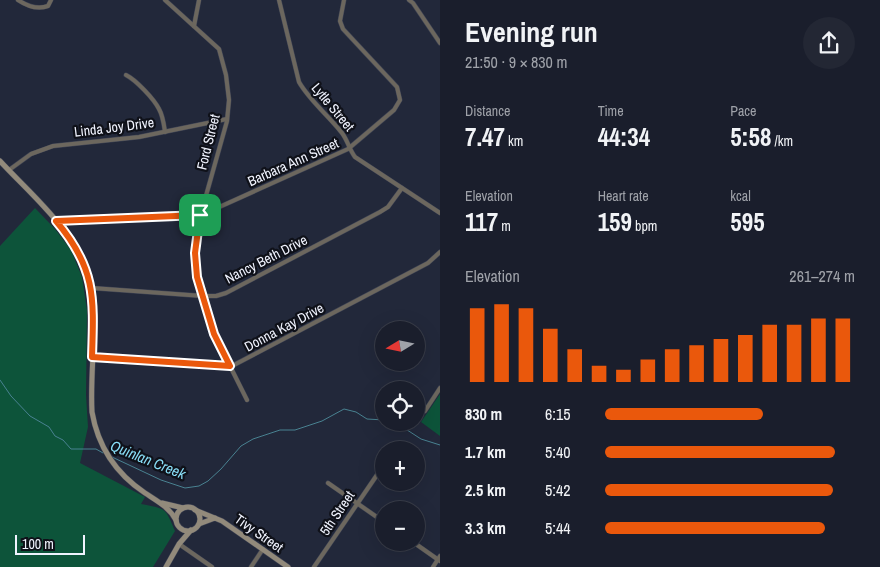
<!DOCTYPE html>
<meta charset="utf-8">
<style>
:root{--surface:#1a1e2c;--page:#232734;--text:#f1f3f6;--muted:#9fa2a9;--line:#383c48;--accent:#ea580c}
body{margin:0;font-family:"Archivo Narrow",sans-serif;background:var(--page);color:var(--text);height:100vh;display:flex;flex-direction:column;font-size:19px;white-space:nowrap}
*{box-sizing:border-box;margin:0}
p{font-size:16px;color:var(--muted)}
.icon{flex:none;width:28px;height:28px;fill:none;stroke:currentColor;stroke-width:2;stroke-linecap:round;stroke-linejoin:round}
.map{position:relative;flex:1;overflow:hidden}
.drawer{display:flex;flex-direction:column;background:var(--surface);width:440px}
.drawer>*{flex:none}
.needle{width:32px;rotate:260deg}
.buttons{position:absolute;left:375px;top:321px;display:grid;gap:10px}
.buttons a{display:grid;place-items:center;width:50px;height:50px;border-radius:50%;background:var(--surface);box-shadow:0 5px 20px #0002,0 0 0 1px var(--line);font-size:25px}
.scale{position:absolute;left:15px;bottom:12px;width:70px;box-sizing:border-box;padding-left:5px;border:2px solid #f0f3fe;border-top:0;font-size:14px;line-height:18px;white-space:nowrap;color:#f0f3fe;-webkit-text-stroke:4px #0f1119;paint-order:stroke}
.pin{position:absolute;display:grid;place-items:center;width:42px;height:42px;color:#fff;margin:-21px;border-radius:10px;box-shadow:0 2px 8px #0006}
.round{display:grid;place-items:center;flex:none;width:52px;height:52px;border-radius:26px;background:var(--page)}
.head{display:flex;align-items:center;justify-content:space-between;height:85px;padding:0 25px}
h1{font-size:28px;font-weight:800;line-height:38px}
.stats{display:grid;grid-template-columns:repeat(3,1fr);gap:8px;height:85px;padding:5px 25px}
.stats div{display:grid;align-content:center}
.stats b{font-size:25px;font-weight:800}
.stats small{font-size:14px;font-weight:400}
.stats p{font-size:14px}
.chart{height:140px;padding:10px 25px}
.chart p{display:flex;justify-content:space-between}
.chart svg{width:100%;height:90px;margin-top:5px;stroke:var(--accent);stroke-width:6}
ul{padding:0 25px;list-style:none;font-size:16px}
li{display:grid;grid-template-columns:80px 60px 1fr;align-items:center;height:38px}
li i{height:12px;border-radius:6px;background:var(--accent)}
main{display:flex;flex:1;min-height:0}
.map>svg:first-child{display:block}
</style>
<main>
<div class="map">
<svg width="440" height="567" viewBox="0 0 440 567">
<rect width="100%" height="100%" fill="#22283a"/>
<g fill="#0d543a">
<path d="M35 208 55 229 71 250 82 277 87 310 86 395 88 427 80 463 145 497 141 504C166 509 165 507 175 531L153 567H0V246Z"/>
<polygon points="440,394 440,436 421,422"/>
</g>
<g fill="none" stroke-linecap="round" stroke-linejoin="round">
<g stroke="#498291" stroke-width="1">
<polyline points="0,380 11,396 30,416 49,427 55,436 63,440 71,449 96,449 103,453"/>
<polyline points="392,422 401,426 421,439 440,445"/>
<polyline points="112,457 161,480 185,488 199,486 208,481 221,469 241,446 253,439 280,430 295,430 322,421 344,409 356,412 367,419 384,420"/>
</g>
<g stroke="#3f4455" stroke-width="5">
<g id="street">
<path d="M18 0C27 6 37 10 48 6L51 0"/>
<polyline points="165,0 219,49 226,75 229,100 227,121 200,217 195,253 195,265 198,282 214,334 247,400"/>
<path d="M279 0 299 82C310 101 328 115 342 133 348 141 349 149 355 157L440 213"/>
<polyline points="409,0 413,3 440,43"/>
<polyline points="194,26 199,0"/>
<path d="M126 75C136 80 154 99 159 109 163 116 164 125 165 132"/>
<polyline points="9,170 31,154 53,146 139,137 227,119"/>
<polyline points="56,221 200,215 206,213 348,149 394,110 400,100 397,87 343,29 340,21 344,0"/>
<polyline points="92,288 203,296 216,296 226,293 380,212 388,207 402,188"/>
<polyline points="92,357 232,366 428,263 440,252"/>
<polyline points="425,411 440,388"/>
<polyline points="328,483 384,522"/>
<polyline points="413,542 440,561"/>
<polyline points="179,544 212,567"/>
<polyline points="251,567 263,549"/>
<polyline points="314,567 379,472"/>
<polyline points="433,567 440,556"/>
</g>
</g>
<g stroke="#3f4455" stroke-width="6">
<g id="secondary">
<path d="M0 161C37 201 90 242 93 301 96 338 90 375 92 412 98 447 115 473 145 493 157 501 169 507 176 520"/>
<polyline points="162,503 183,508"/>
<circle cx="188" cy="519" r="12"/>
<polyline points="195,510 222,521 288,567"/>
<polyline points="199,524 215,518"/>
<polyline points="166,567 179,544 191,530"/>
</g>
</g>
<use href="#street" stroke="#6c675e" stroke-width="4"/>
<use href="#secondary" stroke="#928a7b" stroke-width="5"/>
</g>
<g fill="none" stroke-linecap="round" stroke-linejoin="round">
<g stroke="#fff" stroke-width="10">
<path id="route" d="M200 215 195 253 197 277 214 334 230 366 92 357C94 298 96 268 56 221Z"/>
</g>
<use href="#route" stroke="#ea580c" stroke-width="6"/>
</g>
<g text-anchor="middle" stroke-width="4.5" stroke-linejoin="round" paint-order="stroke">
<g font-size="14" fill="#f0f3fe" stroke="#0f1119">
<text transform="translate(333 107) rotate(50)" y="5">Lytle Street</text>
<text transform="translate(114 127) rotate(-7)" y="5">Linda Joy Drive</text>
<text transform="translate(208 142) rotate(-76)" y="5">Ford Street</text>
<text transform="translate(293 162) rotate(-24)" y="5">Barbara Ann Street</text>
<text transform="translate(266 259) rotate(-27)" y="5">Nancy Beth Drive</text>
<text transform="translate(284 327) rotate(-28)" y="5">Donna Kay Drive</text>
<text transform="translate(337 513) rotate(-56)" y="5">5th Street</text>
<text transform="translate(259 533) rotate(35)" y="5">Tivy Street</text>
</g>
<g font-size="15" font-style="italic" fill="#89def7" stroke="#0f1119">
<text transform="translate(148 460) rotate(22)" y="5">Quinlan Creek</text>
</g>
</g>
</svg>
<div class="buttons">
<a><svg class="needle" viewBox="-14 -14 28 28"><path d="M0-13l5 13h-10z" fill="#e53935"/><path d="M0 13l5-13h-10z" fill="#9fa2a9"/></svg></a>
<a><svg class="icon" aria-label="locate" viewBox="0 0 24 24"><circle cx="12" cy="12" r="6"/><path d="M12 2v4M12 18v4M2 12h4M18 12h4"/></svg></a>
<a>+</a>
<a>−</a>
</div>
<div class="scale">100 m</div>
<div class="pin" style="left:200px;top:215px;background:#1e9e55"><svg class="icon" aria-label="arrive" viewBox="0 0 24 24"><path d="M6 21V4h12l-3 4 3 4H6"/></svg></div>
</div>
<section class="drawer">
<div class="head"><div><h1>Evening run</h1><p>21:50 · 9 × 830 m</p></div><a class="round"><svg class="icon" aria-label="share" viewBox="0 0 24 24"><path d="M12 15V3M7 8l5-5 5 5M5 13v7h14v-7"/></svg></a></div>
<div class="stats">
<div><p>Distance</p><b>7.47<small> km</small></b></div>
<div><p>Time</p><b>44:34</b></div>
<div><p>Pace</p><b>5:58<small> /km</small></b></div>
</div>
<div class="stats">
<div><p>Elevation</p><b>117<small> m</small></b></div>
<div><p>Heart rate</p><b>159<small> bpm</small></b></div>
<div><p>kcal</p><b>595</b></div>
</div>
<div class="chart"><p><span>Elevation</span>261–274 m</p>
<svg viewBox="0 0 160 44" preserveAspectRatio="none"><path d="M5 44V8M15 44V6M25 44V8M35 44V18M45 44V28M55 44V36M65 44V38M75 44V33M85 44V28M95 44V26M105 44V23M115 44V21M125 44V16M135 44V16M145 44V13M155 44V13"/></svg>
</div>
<ul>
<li><b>830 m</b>6:15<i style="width:63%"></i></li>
<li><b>1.7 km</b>5:40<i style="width:92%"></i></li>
<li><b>2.5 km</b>5:42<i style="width:91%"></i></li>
<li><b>3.3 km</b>5:44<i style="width:88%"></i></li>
</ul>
</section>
</main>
